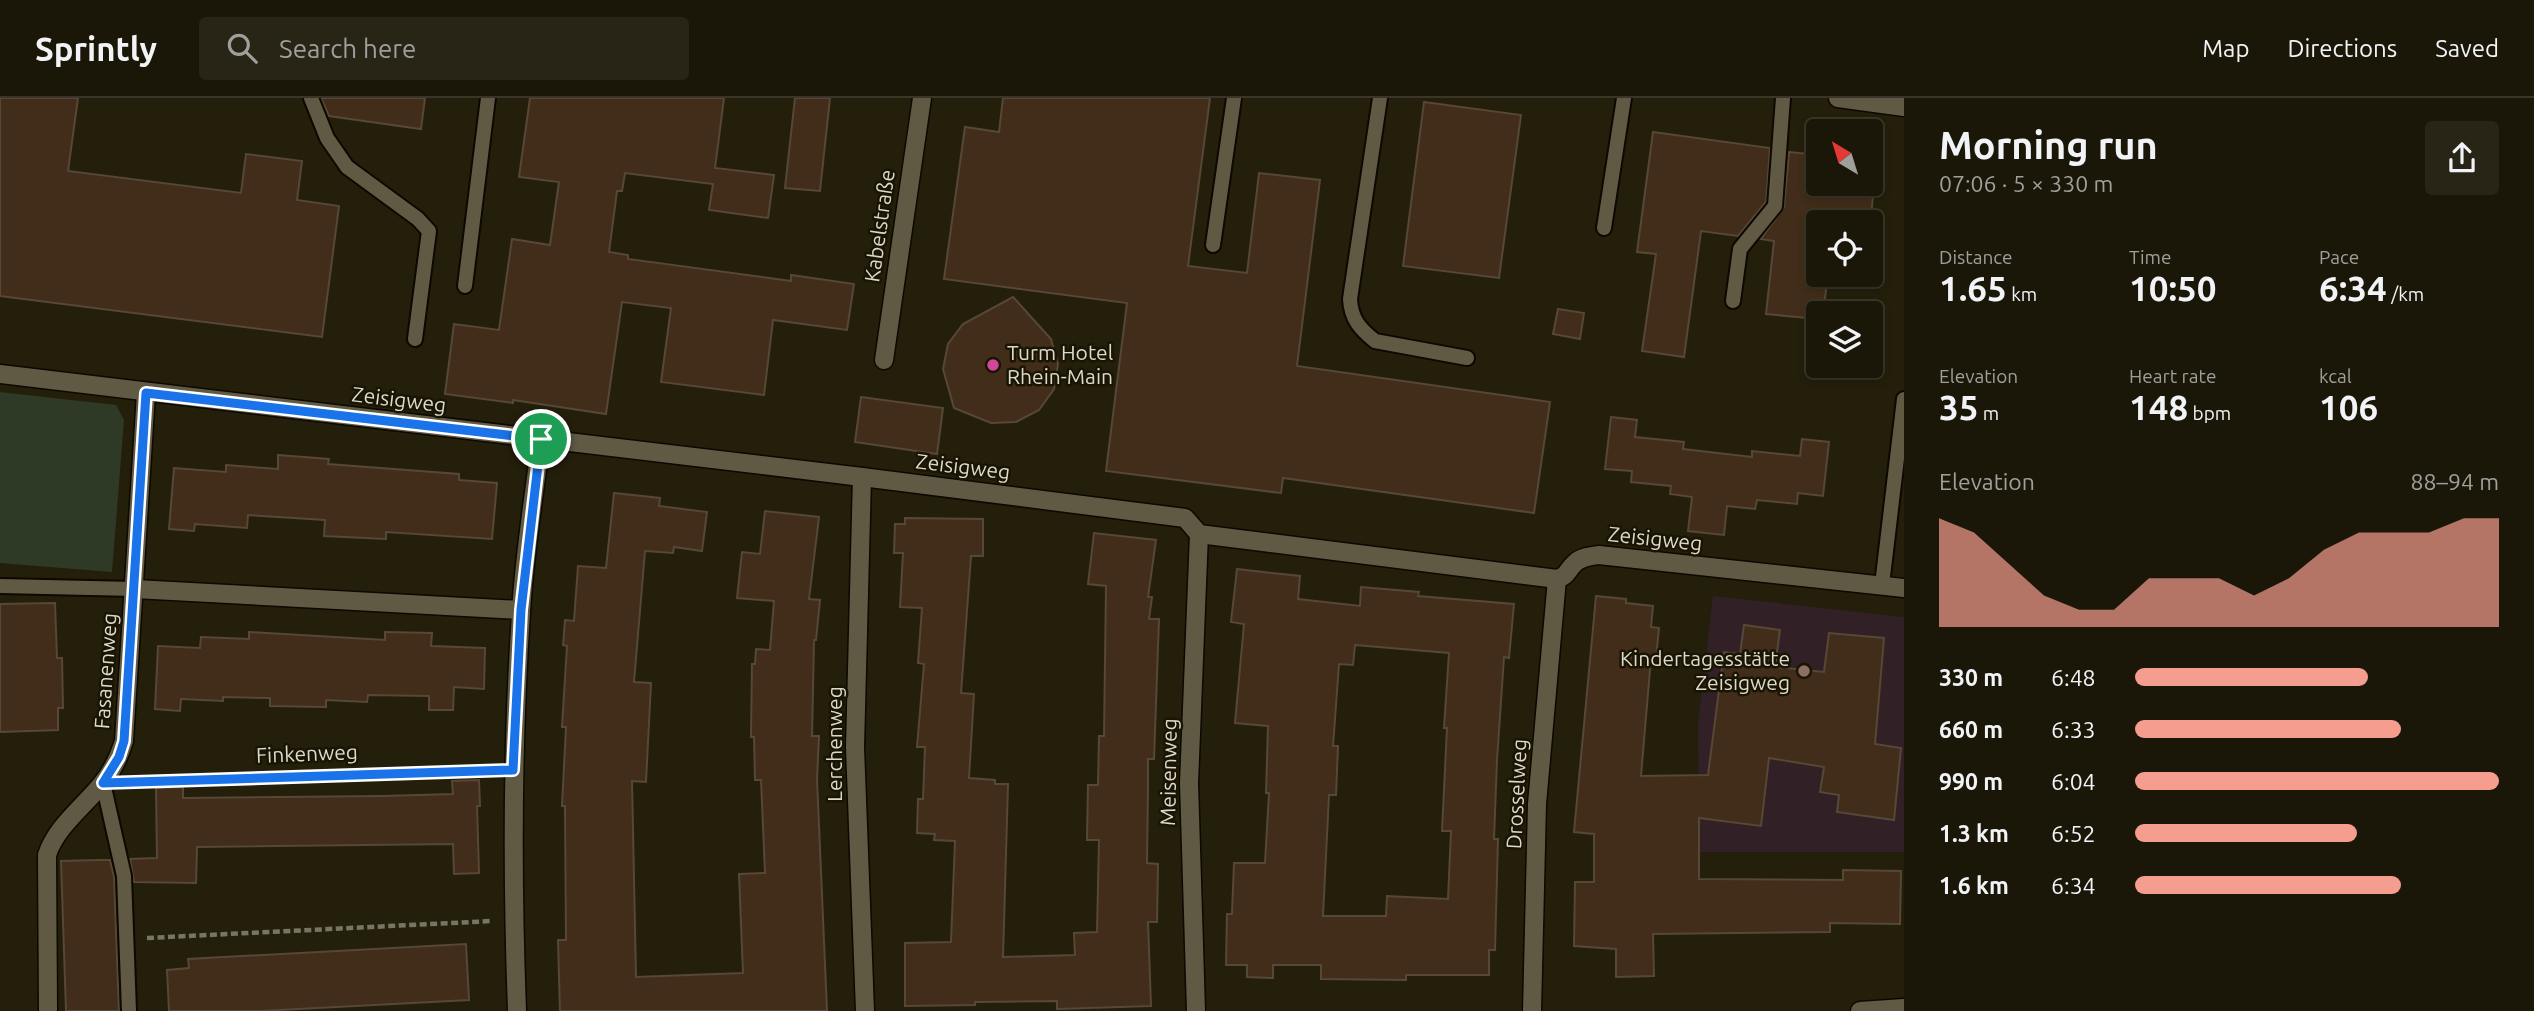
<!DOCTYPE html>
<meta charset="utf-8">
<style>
:root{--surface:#1b1708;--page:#282416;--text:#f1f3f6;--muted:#a09f9c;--line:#393629;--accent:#f59d8e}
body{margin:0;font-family:Ubuntu,sans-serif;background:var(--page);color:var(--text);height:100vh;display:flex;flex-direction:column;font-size:26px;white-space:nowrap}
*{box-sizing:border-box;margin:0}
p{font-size:23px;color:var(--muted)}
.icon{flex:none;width:38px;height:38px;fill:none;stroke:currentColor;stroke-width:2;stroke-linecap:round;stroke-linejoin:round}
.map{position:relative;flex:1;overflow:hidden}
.side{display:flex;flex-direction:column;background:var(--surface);width:630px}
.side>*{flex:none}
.needle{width:46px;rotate:322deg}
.fabs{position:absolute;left:1806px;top:21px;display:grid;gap:14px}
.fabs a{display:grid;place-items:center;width:77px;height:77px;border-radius:7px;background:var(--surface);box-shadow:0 4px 10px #0003,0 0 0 2px var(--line);font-size:35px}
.pin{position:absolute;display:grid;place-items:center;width:60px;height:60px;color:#fff;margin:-30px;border:4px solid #fff;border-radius:50%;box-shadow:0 2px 7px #0007}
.round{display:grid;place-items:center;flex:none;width:74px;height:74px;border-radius:7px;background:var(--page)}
.head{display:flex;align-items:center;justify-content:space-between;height:119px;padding:0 35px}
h1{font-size:38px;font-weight:600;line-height:52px}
.stats{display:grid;grid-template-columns:repeat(3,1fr);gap:10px;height:119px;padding:7px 35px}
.stats div{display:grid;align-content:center}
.stats b{font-size:35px;font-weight:600}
.stats small{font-size:19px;font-weight:400}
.stats p{font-size:19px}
.chart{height:196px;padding:14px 35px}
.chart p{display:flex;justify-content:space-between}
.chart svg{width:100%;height:126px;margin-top:7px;fill:var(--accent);opacity:.7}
ul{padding:0 35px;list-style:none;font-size:23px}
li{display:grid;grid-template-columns:112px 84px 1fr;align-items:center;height:52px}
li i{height:18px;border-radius:9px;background:var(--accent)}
header{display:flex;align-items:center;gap:42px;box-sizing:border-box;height:98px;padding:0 35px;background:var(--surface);border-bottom:2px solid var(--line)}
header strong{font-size:33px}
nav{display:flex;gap:38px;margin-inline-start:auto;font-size:24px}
.search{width:490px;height:63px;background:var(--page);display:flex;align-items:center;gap:18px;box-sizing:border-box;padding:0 24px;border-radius:7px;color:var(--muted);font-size:26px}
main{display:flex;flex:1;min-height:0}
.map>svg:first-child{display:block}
</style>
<header>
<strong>Sprintly</strong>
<div class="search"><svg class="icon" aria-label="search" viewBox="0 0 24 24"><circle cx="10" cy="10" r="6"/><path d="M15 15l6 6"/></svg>Search here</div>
<nav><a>Map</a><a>Directions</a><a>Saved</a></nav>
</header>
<main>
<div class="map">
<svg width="1904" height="913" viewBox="0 0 1904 913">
<rect width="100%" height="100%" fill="#241f0b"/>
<polygon fill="#322027" points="1713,498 1904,519 1904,754 1699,754 1698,626"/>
<polygon fill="#2f3a26" points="0,294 116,307 124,322 112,474 0,465"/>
<g fill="#412d19" stroke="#574737" stroke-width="2" fill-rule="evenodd">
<polygon points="0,0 78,0 68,73 241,95 246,56 302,63 297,102 339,108 322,239 0,198"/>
<polygon points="321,0 425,0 421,31 329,18"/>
<polygon points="530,0 724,0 715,70 774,77 768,120 709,112 713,86 625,75 622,93 617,93 609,154 628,157 628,161 791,183 791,177 854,186 847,232 773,222 764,297 661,284 671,210 622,204 606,316 513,302 513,305 445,296 454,226 499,232 512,141 550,147 559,84 519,79"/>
<polygon points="795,0 830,0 820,93 785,90"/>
<polygon points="1003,0 1210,0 1188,168 1247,175 1259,75 1320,82 1297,268 1550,304 1534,415 1283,380 1281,395 1106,373 1127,205 944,181 965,29 999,34"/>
<polygon points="1424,4 1521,17 1499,180 1403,168"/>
<polygon points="1653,34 1770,50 1766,104 1738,138 1701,133 1684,259 1642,253 1656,156 1637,154"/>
<polygon points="1789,54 1818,57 1818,86 1874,86 1871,119 1834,115 1833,124 1818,124 1818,177 1828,177 1823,215 1818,215 1818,221 1766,216 1774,143 1761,141 1784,109"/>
<polygon points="1013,199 1051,241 1058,266 1054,291 1039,312 1016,324 991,325 954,310 943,271 948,246 963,226"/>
<polygon points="1558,211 1584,215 1580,241 1553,236"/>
<polygon points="861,299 943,310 937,356 855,344"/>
<polygon points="1611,319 1637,322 1635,339 1684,344 1683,351 1752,359 1752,353 1800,358 1802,341 1829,344 1823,398 1798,395 1797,406 1757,402 1755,411 1727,408 1724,437 1688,433 1692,399 1670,396 1671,388 1631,384 1632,373 1605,371"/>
<polygon points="278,357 329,361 328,366 459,376 459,382 497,385 492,441 386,434 386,441 324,438 325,422 248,417 247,430 195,426 194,433 169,431 174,370 226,374 226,367 278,371"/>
<polygon points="614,395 660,400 659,408 707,414 702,453 674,449 673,455 645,453 634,584 651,585 646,684 632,683 636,879 743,875 739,776 765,775 761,682 755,682 754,639 751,639 752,566 755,566 756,551 770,552 774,503 737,500 742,454 760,456 765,413 819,419 809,501 820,502 816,542 814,542 812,638 819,638 817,681 827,913 560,913 558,842 566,842 565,708 562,708 566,629 562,629 567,548 563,547 565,522 574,523 578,468 606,470"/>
<polygon points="905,420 983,421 983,458 971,458 961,595 974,596 969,680 995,682 995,686 1008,686 1003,859 1075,857 1074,835 1097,834 1099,742 1087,742 1088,687 1098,687 1099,638 1104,638 1106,488 1088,486 1094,435 1156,442 1148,499 1152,499 1149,521 1159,521 1154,661 1148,661 1148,688 1147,765 1158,766 1157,824 1148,824 1151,908 1057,911 1057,903 975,904 975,907 905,908 905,845 951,844 955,743 934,742 935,736 917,735 918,701 923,701 925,649 917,649 924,566 918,565 922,510 900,509 903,455 894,455 895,426 905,426"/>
<path d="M1237 471 1300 478 1298 501 1360 508 1361 489 1419 494 1418 498 1514 506 1509 560 1504 559 1497 662 1494 741H1498L1495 852H1489V877H1406V882L1321 881V867H1273V880L1247 879V867H1226L1227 816H1232L1234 765H1265L1269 695H1266L1268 628 1235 625 1244 526 1231 524ZM1355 547 1449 555 1444 630H1447L1442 733H1451L1448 801 1387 798 1386 818H1323L1329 697H1336L1338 648H1333L1339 566 1353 567Z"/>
<polygon points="1596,498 1626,501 1626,505 1653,508 1651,529 1659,530 1656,560 1651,560 1641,678 1708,677 1724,554 1740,556 1744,527 1780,532 1775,569 1824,574 1829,535 1884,540 1875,646 1901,650 1894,722 1837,714 1839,697 1820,694 1824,669 1769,660 1761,728 1699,720 1699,781 1843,782 1843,772 1901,773 1900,826 1830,825 1830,834 1653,836 1654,878 1616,879 1616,851 1574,848 1575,784 1594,784 1594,736 1574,734"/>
<polygon points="55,505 57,560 62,560 63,610 58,610 58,632 0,634 0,506"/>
<polygon points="249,534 385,542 385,534 432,535 431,548 485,550 484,591 454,589 453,612 429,612 429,598 368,597 367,604 326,602 326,609 270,608 270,600 223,599 223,603 181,601 180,613 155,611 158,548 200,550 201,539 249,541"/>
<polygon points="479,682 480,708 477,708 479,775 454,776 453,746 197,749 196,785 134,784 130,761 157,760 156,690 183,689 183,700 383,698 453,696 452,683"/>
<polygon points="99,762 110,762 114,779 119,913 66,913 61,763"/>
<polygon points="466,846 469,902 260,913 169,913 167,872 189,870 188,861"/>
</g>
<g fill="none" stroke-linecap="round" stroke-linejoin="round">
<g stroke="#0d0800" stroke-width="18">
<g id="service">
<polyline points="311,0 327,40 347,69 418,121 429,133 415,241"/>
<path d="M1380 0 1350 201C1351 221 1360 231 1375 243L1467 260"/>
<polyline points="1604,130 1624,0"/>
<polyline points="1213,147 1234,0"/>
<polyline points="465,188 488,0"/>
<polyline points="1733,203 1740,151 1775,108 1783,0"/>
<polyline points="1882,487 1904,301"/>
<polyline points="0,488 135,491"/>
<polyline points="103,685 124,778 129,913"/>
</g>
</g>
<g stroke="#0d0800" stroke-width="21">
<g id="minor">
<polyline points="1838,0 1904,9"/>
<polyline points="884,262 922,0"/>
<path d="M0 276 862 379 1185 420 1199 436 1557 481C1568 478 1567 472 1575 465 1581 459 1591 458 1599 457L1904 490"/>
<polyline points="862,379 855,649 865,913"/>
<polyline points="135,491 521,512"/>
<path d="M48 913 47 757C56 729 83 709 101 687 112 674 119 659 124 643L146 295"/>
<path d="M517 913C512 780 512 648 521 515 524 457 534 399 541 341"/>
<polyline points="1196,913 1189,685 1199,436"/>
<polyline points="1532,913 1537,706 1557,481"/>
<polyline points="1860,913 1904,910"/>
</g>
</g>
<g stroke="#797564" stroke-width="4.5" stroke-dasharray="7 3.5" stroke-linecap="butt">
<polyline points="132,684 491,673"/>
<polyline points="147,840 492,823"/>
</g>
<use href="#service" stroke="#605a45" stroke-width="14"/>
<use href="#minor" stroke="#605a45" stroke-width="18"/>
</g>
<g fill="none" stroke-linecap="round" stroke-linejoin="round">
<g stroke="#fff" stroke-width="14">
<polygon id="route" points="146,295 541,341 521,512 513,672 103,685 119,659 124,643"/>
</g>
<use href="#route" stroke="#1a73e8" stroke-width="9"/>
</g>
<circle fill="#d1479c" stroke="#1a1503" stroke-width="2.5" cx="993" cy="267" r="7"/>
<circle fill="#8d6e63" stroke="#1a1503" stroke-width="2.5" cx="1804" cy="573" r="7"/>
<g text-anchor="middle" stroke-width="5" stroke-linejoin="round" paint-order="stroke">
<g font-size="21" fill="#dcd9cd" stroke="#1a1503">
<text transform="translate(880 128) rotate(-82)" y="7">Kabelstraße</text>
<text transform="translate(399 302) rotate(7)" y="7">Zeisigweg</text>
<text transform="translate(963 369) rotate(7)" y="7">Zeisigweg</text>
<text transform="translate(1655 441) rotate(6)" y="7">Zeisigweg</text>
<text transform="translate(106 573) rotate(-86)" y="7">Fasanenweg</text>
<text transform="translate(835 646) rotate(-90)" y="7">Lerchenweg</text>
<text transform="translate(307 656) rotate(-2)" y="7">Finkenweg</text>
<text transform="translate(1169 674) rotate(-89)" y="7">Meisenweg</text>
<text transform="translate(1517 696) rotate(-87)" y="7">Drosselweg</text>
</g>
<g font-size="21" fill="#dcd9cd" stroke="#1a1503" text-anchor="start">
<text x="1007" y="262">Turm Hotel<tspan x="1007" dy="24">Rhein-Main</tspan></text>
<text x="1790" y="568" text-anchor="end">Kindertagesstätte<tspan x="1790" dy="24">Zeisigweg</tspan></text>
</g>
</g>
</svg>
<div class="fabs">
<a><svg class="needle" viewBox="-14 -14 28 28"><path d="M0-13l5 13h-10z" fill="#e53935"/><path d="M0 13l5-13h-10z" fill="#a09f9c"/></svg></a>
<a><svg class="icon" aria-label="locate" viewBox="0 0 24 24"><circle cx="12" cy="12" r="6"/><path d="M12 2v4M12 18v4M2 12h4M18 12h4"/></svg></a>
<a><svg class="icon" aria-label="layers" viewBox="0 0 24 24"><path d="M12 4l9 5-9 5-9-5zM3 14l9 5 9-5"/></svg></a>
</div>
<div class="pin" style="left:541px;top:341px;background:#1e9e55"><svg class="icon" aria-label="arrive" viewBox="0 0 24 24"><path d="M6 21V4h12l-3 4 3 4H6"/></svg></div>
</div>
<section class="side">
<div class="head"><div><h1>Morning run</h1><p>07:06 · 5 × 330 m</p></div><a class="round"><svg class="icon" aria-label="share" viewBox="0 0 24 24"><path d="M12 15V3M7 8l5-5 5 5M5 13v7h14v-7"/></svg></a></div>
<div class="stats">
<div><p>Distance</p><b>1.65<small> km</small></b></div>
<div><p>Time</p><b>10:50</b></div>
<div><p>Pace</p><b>6:34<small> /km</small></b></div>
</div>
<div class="stats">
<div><p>Elevation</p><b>35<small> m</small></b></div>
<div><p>Heart rate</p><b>148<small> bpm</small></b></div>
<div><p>kcal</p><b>106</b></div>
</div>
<div class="chart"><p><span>Elevation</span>88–94 m</p>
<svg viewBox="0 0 160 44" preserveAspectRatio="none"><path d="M0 44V6L10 11L20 22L30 33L40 38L50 38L60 27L70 27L80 27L90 33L100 27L110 17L120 11L130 11L140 11L150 6L160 6V44z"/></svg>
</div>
<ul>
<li><b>330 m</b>6:48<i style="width:64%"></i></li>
<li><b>660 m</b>6:33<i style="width:73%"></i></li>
<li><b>990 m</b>6:04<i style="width:100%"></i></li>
<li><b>1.3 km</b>6:52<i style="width:61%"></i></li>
<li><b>1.6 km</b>6:34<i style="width:73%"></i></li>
</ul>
</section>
</main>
